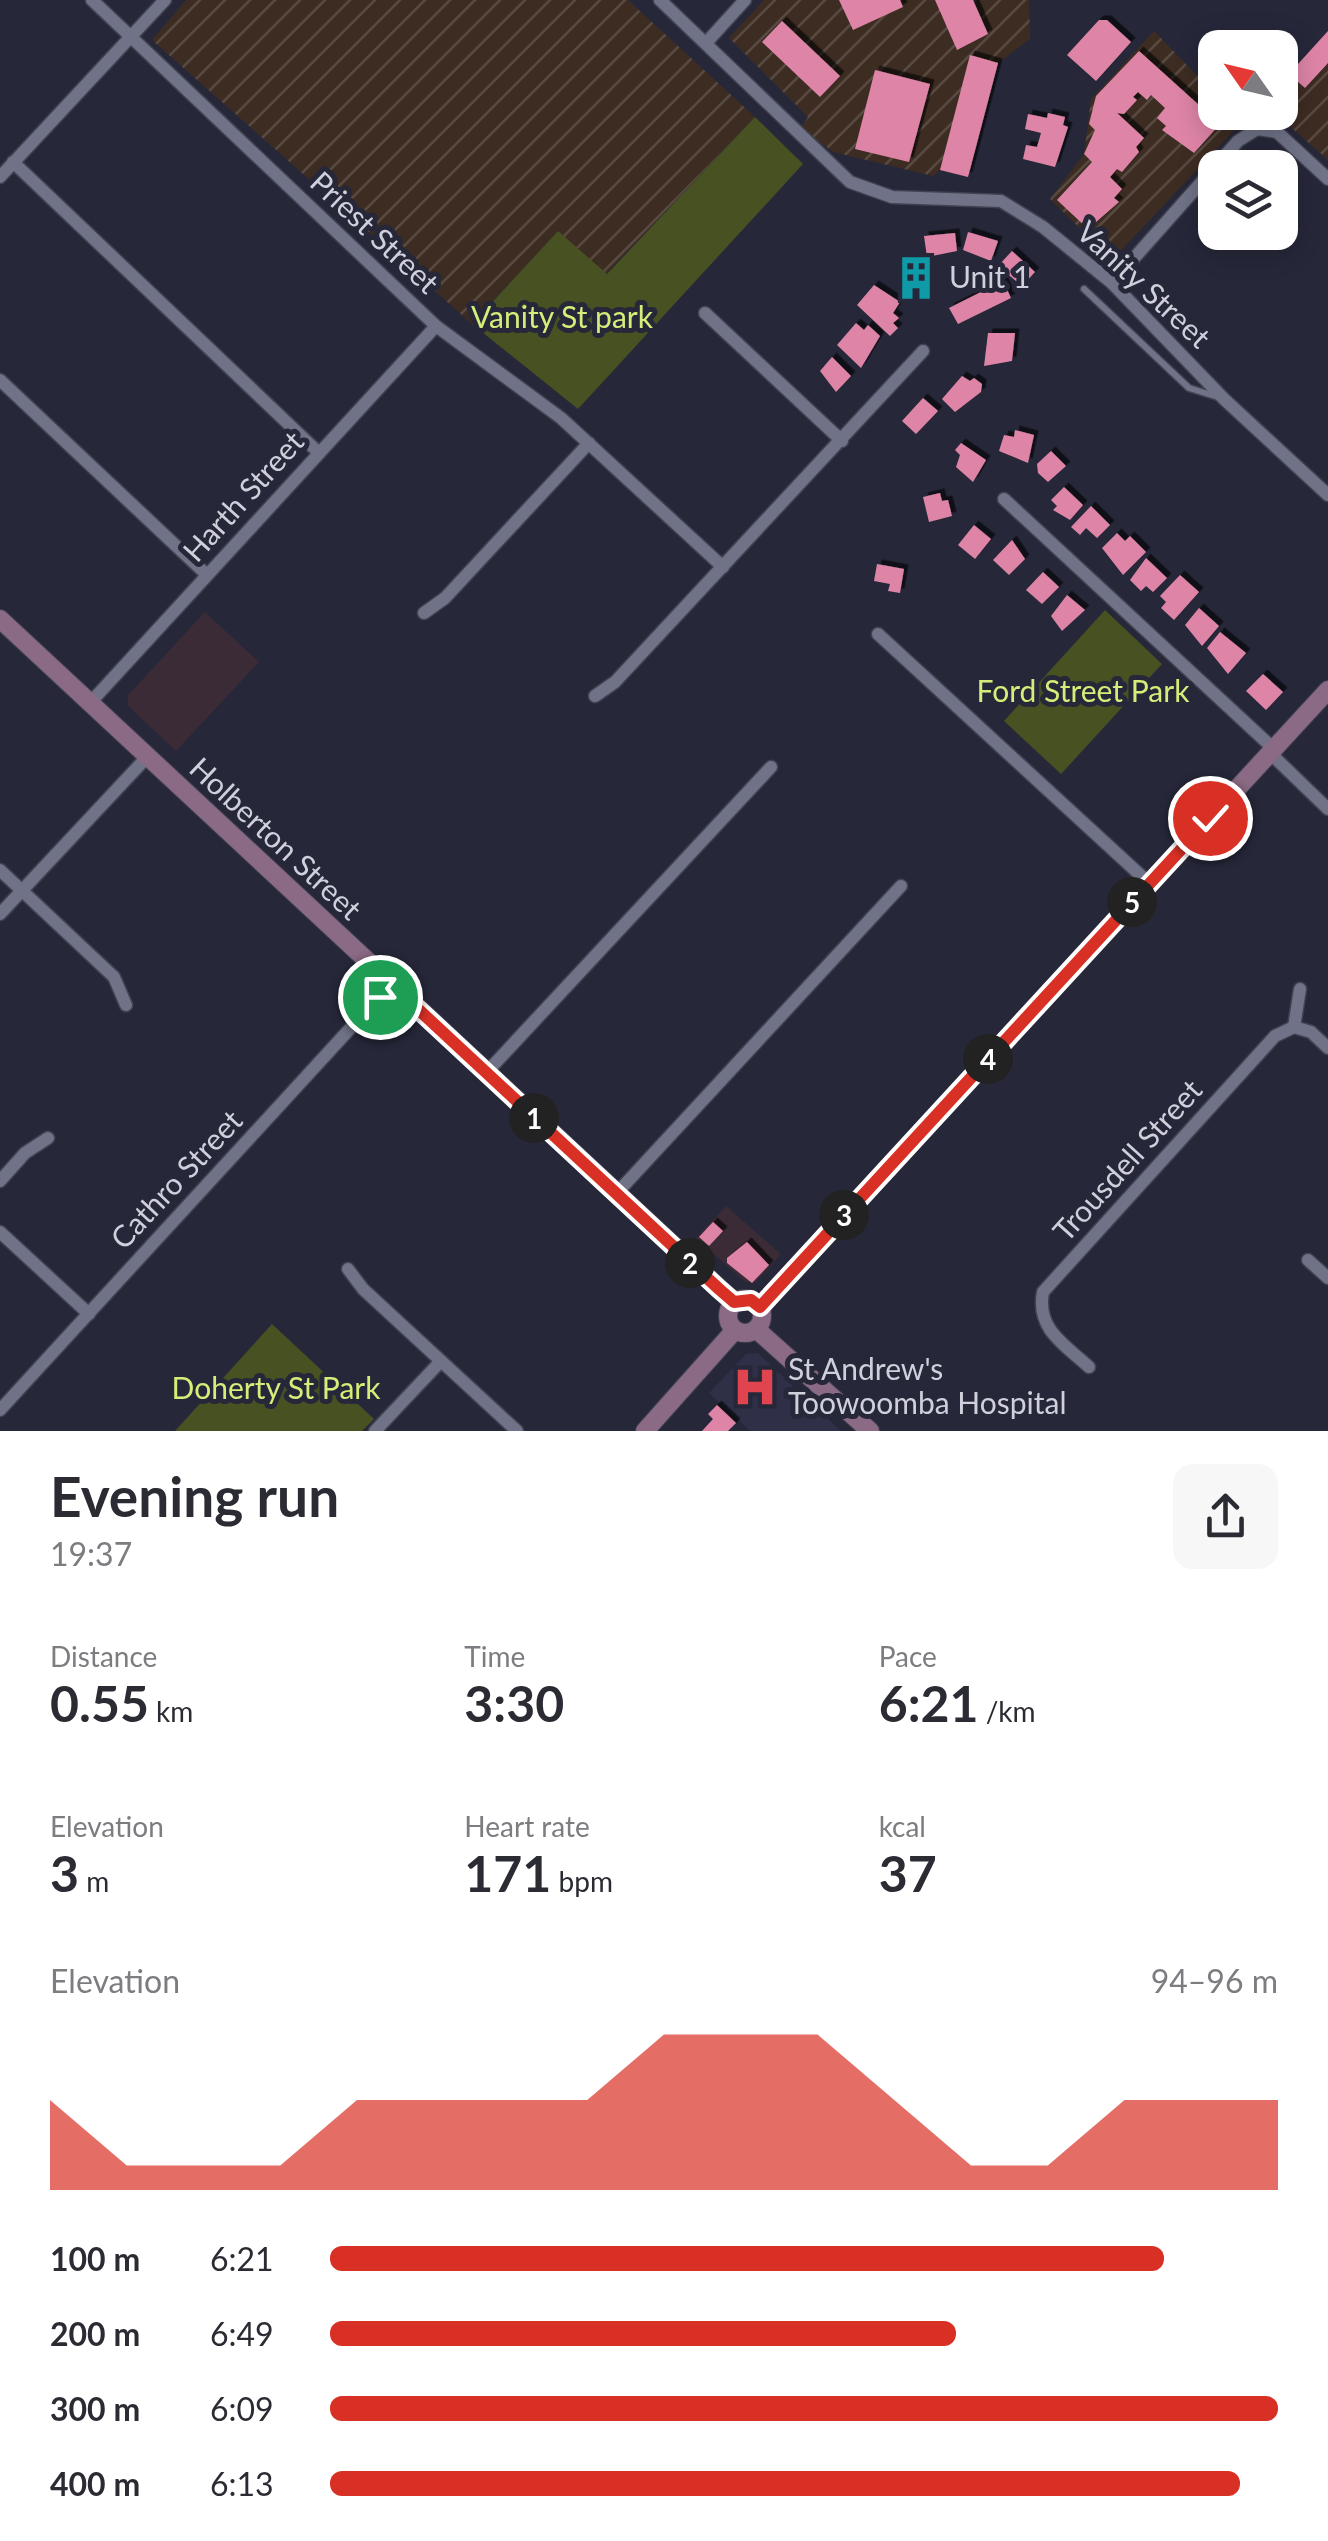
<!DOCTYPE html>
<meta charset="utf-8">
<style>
:root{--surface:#fff;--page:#f7f7f7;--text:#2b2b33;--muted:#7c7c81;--accent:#d93025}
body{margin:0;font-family:Lato,sans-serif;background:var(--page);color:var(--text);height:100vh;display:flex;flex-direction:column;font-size:38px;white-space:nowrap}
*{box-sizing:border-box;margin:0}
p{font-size:32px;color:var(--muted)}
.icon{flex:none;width:55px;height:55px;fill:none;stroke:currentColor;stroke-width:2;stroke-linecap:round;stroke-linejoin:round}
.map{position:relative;height:1431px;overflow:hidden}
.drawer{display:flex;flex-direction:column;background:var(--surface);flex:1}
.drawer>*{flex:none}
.needle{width:65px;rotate:304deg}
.buttons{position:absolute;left:1198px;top:30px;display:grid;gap:20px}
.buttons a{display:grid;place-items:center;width:100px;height:100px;border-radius:20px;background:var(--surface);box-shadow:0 5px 25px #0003;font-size:50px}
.pin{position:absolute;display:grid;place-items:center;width:85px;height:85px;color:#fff;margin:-42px;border:5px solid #fff;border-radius:50%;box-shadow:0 2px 10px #0007}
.km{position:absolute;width:50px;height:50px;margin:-25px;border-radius:50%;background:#222;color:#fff;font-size:28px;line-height:50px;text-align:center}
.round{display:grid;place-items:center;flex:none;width:105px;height:105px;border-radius:20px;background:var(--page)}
.headline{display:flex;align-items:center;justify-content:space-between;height:170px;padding:0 50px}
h1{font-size:55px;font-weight:700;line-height:75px}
.stats{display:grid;grid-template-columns:repeat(3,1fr);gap:15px;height:170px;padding:10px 50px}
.stats div{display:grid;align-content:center}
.stats b{font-size:50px;font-weight:700}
.stats small{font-size:28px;font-weight:400}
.stats p{font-size:28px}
.chart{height:280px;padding:20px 50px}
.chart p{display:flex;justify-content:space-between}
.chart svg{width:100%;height:180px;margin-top:10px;fill:var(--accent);opacity:.7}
ul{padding:0 50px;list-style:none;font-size:32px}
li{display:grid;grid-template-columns:160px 120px 1fr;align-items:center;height:75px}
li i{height:25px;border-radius:12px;background:var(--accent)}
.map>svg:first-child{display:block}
</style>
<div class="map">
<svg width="1328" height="1431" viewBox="0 0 1328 1431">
<defs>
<pattern id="industrial-furrows" width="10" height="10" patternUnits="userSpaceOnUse" patternTransform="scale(2.5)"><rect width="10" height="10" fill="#3d2c22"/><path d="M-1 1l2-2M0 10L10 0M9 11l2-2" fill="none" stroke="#584a42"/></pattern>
<filter id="shadow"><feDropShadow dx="4.5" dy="-4.5" stdDeviation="0" flood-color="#0009"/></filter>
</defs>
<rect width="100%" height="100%" fill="#262739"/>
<g fill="#3a2b37">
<polygon points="205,612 259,662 176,751 128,706 128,695"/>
<polygon points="726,1206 781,1254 756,1282 745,1282 696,1238"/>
</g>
<g fill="url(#industrial-furrows)">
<polygon points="186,0 628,0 755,117 606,274 557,232 472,324 152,40"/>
<polygon points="764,0 1029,0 1030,39 998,63 968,177 940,170 933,176 833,152 801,128 808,117 729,38"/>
<polygon points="1154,31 1215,94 1215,112 1233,113 1242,122 1116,256 1102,250 1050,199 1084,154 1091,99"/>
<polygon points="1328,44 1328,160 1286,123 1296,112 1280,98 1280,91"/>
</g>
<polygon fill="#2f3048" points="758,1353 841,1431 750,1431 709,1393 746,1354"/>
<g fill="#475122">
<polygon points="755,117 803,164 578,409 472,324 558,231 607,274"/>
<polygon points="1105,610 1162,664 1061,774 1004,721"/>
<polygon points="272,1324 374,1419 362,1431 175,1431"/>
</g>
<g fill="#de85a7" filter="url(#shadow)">
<polygon points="839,0 900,0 903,7 853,30"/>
<polygon points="935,0 973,0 988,34 957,50"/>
<polygon points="1099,20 1107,20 1131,42 1096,81 1067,55"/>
<polygon points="782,21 840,76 820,97 762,42"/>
<polygon points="1328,31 1328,63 1305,88 1289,74"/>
<polygon points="1139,51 1220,124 1194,153 1162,130 1166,126 1157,118 1165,108 1151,95 1147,100 1138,92 1133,97 1137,100 1124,114 1117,113 1144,138 1136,147 1139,152 1122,172 1117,169 1110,177 1122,189 1114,198 1119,202 1088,229 1057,200 1092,162 1084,154 1095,130 1089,124 1096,96"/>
<polygon points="970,55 998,63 968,177 940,170"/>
<polygon points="875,70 930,84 909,162 855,149"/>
<polygon points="1048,113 1065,117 1063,125 1068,127 1055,167 1023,159 1026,145 1037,147 1041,133 1025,129 1028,114 1047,118"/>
<polygon points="968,232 998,241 991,261 963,250"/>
<polygon points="955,233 957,251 927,257 924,236"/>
<polygon points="1012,251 1035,272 1022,286 998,266"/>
<polygon points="924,261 928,291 909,296 903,265"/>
<polygon points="1003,281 1011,298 958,324 949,308"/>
<polygon points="874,285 900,302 893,313 899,318 893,323 898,328 890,336 857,305"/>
<polygon points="856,323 864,330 868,325 880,336 861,368 837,345"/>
<polygon points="988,333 1015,333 1012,361 984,366"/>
<polygon points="832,357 851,376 836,392 820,371"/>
<polygon points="962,376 970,381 974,378 982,384 981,392 955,412 942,399"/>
<polygon points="923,398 938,411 916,434 902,421"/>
<polygon points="1015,430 1034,435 1028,463 999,451 1004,435 1014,437"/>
<polygon points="961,443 986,460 973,482 956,467 960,455 955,450"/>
<polygon points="1051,451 1066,466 1048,482 1038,473 1037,464"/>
<polygon points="1064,487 1083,505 1070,520 1053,510 1057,506 1051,500"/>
<polygon points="940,493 942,501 948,500 952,516 929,522 923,497"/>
<polygon points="1091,506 1110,525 1097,538 1086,528 1080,535 1071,527"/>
<polygon points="974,525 991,539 975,559 958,545"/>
<polygon points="1117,533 1125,541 1130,536 1146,552 1123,575 1102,548"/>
<polygon points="1012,540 1025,559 1009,575 993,560"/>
<polygon points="1146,558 1167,578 1153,592 1146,586 1141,591 1130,580"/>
<polygon points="877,564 904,569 900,593 888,591 890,584 874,581"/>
<polygon points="1043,572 1059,587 1042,604 1026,590"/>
<polygon points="1180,575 1199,592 1174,620 1161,608 1166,602 1160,596"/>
<polygon points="1067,595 1085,610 1062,631 1051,616"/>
<polygon points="1199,608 1219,626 1202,646 1185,625"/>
<polygon points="1220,632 1246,653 1228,674 1207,648"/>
<polygon points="1263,674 1283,692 1266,710 1246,691"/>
<polygon points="713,1222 723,1231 709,1246 699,1237"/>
<polygon points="747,1242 769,1265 752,1283 727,1263 727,1258"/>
<polygon points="717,1405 736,1423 728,1431 702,1431 713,1419 708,1414"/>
</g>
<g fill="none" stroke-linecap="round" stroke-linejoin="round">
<g stroke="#414251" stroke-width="9">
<polyline id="lane" points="1084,289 1189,388 1218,397"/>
</g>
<g stroke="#414251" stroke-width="15">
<g id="street">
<polyline points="92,0 436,326 561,418 723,567"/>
<polyline points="660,0 850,182 892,197 1001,201 1043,227 1112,283 1224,399 1328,495"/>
<polyline points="706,43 745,0"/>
<polyline points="13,162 319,453"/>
<polyline points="0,177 165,0"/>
<polyline points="1112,283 1238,141 1257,129 1277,132 1328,179"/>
<polyline points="705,313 842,441"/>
<polyline points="0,380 207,575"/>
<polyline points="1004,499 1274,749"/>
<polyline points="424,613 445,598 589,443"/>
<polyline points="878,634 1149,883"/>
<polyline points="595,696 615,682 923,351"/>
<polyline points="90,703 436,326"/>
<polyline points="1270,753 1328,809"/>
<polyline points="0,870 114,977 126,1005"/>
<polyline points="0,914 147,757"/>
<polyline points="1294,1027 1311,1032 1328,1048"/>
<polyline points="1294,1027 1300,989"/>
<polyline points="486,1073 771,767"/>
<polyline points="0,1181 25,1153 48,1138"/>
<polyline points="616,1194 901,886"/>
<polyline points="0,1232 89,1314"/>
<polyline points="1308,1260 1328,1278"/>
<polyline points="348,1269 363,1289 517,1431"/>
<path d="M1089 1367C1064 1344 1036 1329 1043 1292L1275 1036 1294 1027"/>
<polyline points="0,1410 391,984"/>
<polyline points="375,1431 441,1361"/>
</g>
</g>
<g stroke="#414251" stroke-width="20">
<g id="secondary">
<polyline points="0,619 734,1302"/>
<circle cx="745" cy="1316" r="17"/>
<polyline points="760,1307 1328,690"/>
<polyline points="756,1329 870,1431"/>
<polyline points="645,1431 735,1330"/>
</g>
</g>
<use href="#lane" stroke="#707287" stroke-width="6"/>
<use href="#street" stroke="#707287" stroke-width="12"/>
<use href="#secondary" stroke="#8a6a84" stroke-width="18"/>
</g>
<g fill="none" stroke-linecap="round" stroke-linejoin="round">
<g stroke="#fff" stroke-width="20">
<polyline id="route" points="380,997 391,984 719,1289 734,1302 751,1300 760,1307 1210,818"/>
</g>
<use href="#route" stroke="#d93025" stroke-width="12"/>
</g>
<defs>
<g id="building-bare" transform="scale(3.45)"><path d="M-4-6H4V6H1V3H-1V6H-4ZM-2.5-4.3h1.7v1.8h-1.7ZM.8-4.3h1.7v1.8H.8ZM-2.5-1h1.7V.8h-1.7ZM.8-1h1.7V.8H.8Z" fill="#0f9aa8" stroke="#262739" stroke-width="2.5" paint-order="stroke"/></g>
<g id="hospital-bare" transform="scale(3.45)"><path d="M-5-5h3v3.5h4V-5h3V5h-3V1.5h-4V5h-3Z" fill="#e0444e" stroke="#262739" stroke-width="2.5" paint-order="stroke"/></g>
</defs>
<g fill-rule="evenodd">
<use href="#building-bare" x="916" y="278"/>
<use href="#hospital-bare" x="755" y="1387"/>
</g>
<g text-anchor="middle" stroke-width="10" stroke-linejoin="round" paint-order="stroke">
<g font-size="30" fill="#cfd0dc" stroke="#262739">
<text transform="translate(374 233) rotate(43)" y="10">Priest Street</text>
<text transform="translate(1143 285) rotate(43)" y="10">Vanity Street</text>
<text transform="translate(244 497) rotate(-48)" y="10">Harth Street</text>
<text transform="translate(275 839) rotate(43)" y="10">Holberton Street</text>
<text transform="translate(1128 1161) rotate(-48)" y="10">Trousdell Street</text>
<text transform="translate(177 1180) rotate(-47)" y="10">Cathro Street</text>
</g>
<g font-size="30" fill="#cfd0dc" stroke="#262739" text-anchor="start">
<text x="949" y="288">Unit 1</text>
<text x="788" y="1380">St Andrew's<tspan x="788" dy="34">Toowoomba Hospital</tspan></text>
</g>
<g font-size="30" fill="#d5ee79" stroke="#262739">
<text x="562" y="328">Vanity St park</text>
<text x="1083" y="702">Ford Street Park</text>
<text x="276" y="1399">Doherty St Park</text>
</g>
</g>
</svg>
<div class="buttons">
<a><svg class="needle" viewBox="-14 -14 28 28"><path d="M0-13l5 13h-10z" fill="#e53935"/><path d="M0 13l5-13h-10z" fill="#7c7c81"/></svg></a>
<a><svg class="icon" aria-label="layers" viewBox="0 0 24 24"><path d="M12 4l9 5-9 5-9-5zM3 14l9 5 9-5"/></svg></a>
</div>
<div class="pin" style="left:380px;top:997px;background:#1e9e55"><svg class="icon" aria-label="arrive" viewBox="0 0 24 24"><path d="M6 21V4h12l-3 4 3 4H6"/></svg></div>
<div class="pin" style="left:1210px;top:818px;background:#d93025"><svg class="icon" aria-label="check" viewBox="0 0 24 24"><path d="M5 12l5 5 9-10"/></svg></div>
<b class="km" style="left:534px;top:1118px">1</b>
<b class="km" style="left:690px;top:1263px">2</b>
<b class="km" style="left:844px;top:1215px">3</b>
<b class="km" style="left:988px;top:1059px">4</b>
<b class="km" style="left:1132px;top:902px">5</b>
</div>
<section class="drawer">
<div class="headline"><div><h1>Evening run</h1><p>19:37</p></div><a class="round"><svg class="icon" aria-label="share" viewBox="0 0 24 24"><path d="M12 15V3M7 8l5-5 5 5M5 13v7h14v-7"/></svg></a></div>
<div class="stats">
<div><p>Distance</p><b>0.55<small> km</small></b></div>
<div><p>Time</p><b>3:30</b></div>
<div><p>Pace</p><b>6:21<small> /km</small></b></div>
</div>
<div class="stats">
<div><p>Elevation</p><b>3<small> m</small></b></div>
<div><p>Heart rate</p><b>171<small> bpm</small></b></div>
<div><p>kcal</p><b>37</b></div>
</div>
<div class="chart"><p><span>Elevation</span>94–96 m</p>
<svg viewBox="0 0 160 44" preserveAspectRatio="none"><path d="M0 44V22L10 38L20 38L30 38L40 22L50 22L60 22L70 22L80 6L90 6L100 6L110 22L120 38L130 38L140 22L150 22L160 22V44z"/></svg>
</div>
<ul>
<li><b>100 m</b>6:21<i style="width:88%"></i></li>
<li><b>200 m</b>6:49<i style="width:66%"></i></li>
<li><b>300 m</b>6:09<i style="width:100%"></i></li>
<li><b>400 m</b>6:13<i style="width:96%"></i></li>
</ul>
</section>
